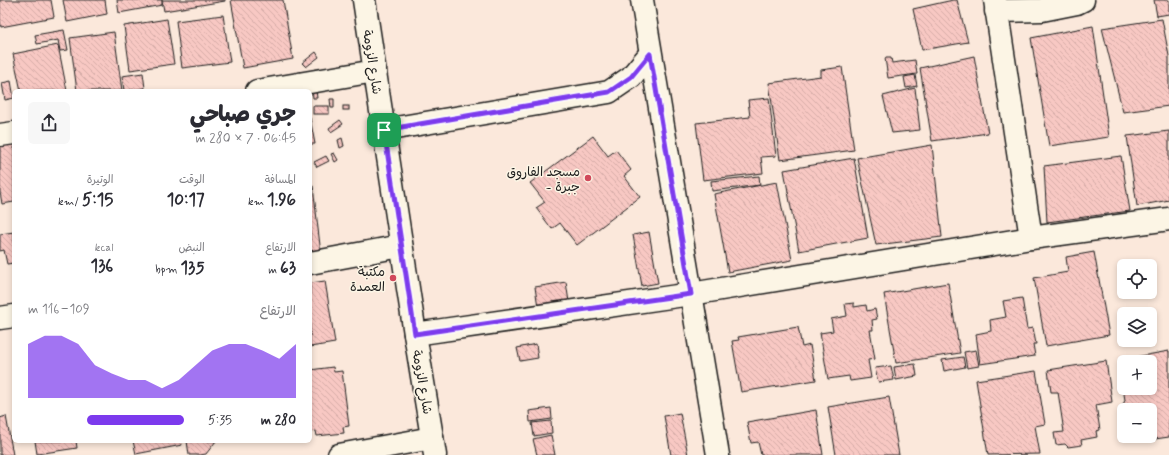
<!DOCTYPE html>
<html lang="ar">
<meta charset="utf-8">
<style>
:root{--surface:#fff;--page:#f7f7f7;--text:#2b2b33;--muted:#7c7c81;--accent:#7c3aed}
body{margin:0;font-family:Mynerve,"Playpen Sans Arabic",sans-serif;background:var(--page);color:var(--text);direction:rtl;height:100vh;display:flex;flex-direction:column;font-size:15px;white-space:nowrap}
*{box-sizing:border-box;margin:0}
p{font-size:13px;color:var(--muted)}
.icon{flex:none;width:22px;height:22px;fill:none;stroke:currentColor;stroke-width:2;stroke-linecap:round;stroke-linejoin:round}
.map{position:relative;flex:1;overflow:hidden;direction:ltr}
.details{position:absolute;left:12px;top:89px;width:300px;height:354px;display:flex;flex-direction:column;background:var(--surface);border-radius:6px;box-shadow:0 2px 6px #0003;direction:rtl}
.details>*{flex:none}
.buttons{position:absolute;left:1117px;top:259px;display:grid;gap:8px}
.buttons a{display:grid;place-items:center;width:40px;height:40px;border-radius:6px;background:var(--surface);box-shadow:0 2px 6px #0003;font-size:20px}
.pin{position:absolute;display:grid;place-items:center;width:34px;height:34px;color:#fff;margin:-17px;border-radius:8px;box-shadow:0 2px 6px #0006}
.round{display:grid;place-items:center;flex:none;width:42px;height:42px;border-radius:6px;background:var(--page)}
.summary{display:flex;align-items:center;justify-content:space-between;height:68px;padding:0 16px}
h1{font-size:22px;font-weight:800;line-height:30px}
.stats{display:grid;grid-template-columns:repeat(3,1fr);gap:6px;height:68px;padding:4px 16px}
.stats div{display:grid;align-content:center}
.stats b{font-size:17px;font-weight:800}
.stats small{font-size:11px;font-weight:400}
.stats p{font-size:11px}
.chart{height:112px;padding:8px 16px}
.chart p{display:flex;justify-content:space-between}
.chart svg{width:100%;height:72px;margin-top:4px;fill:var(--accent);opacity:.7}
ul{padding:0 16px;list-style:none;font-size:13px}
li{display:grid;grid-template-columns:64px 48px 1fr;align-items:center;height:30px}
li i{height:10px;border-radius:5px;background:var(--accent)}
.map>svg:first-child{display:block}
</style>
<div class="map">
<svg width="1169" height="455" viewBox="0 0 1169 455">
<defs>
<pattern id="building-back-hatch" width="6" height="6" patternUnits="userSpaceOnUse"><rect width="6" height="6" fill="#f8c8c3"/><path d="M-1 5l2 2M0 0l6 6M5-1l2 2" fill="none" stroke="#d4aba7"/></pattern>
</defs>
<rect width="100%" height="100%" fill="#fbe8db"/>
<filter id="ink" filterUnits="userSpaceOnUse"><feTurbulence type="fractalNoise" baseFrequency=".025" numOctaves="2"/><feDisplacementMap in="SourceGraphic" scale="8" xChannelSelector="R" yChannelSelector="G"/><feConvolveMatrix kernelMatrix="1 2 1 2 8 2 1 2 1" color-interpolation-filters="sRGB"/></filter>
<g filter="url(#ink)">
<g fill="url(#building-back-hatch)" stroke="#1c1c1c">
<polygon points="0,0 51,0 54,17 1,27 0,20"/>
<polygon points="63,0 105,0 107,14 67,22"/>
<polygon points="117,0 162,0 162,5 119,13"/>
<polygon points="162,0 225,0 225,1 164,11"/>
<polygon points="231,0 283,0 293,59 243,68"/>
<polygon points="953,0 957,0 968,42 922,50 913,9"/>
<polygon points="1154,0 1169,0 1169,14 1157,16"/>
<polygon points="223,15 230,62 182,68 176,21"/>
<polygon points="167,19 174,64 130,70 124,26"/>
<polygon points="1162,19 1169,56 1169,106 1123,112 1102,28"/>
<polygon points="1093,26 1109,137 1049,146 1031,38"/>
<polygon points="64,30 68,50 60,51 58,40 37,44 35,35"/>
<polygon points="114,32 122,91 77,91 70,38"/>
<polygon points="58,45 67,91 21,91 13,54"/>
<polygon points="316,52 319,57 306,67 302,63"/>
<polygon points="974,56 988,133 932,141 920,68"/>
<polygon points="885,58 891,58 892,63 915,60 917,74 888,78"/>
<polygon points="842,67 854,150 780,160 769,83 821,76 821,70"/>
<polygon points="143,73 145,88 124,91 122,76"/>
<polygon points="915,75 917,86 906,88 904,77"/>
<polygon points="11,81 14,98 5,100 2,83"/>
<polygon points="915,88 920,130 892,133 883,96"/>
<polygon points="312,90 316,90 317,98 313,98"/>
<polygon points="769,98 776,156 761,157 763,173 703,180 696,123 750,117 748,100"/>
<polygon points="330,99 334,99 334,108 331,108"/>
<rect x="313" y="106" width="16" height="8"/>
<rect x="343" y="106" width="6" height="4"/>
<polygon points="310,118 315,144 310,144"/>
<polygon points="340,120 343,124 331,132 329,128"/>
<polygon points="1169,131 1169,200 1137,206 1127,136"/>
<polygon points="593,136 608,156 616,150 631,170 624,176 640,197 577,245 560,223 552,229 536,208 545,202 530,183"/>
<polygon points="342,138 344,146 340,148 338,140"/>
<polygon points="14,141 14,202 2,204 0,192 0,144"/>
<polygon points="932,145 942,237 876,245 857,158"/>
<polygon points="334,153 338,160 335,162 331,154"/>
<polygon points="326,156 329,161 317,167 314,162"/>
<polygon points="1121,156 1130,211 1047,222 1044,166"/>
<polygon points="854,158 868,238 799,251 784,170"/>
<polygon points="759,176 760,185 712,191 711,181"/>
<polygon points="777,182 792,260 728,272 714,194"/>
<polygon points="310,186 313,186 321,254 310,255"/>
<polygon points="14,232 14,263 7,264 4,250 0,251 0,234"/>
<polygon points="649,232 658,283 642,286 633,235"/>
<polygon points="1094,252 1109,335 1046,346 1034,278 1068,272 1066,257"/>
<polygon points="325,281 335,343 310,347 310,283"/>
<polygon points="566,282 569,302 538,307 535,287"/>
<polygon points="948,283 960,353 896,363 884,294"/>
<polygon points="1022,298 1027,329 1033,328 1036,344 1033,344 1035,356 980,364 976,334 991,331 990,320 1006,317 1003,301"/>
<polygon points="854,303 854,307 866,305 867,311 875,309 877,319 872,320 873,330 870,330 875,359 868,360 871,378 850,381 849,376 828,379 820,333 833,331 831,319 847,316 845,304"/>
<polygon points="798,327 802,347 810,345 816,380 741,392 732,341 739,340 738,337"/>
<polygon points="536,344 538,358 520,361 517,348"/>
<polygon points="976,350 979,366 967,368 964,352"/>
<polygon points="1169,351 1169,437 1141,441 1140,436 1150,436 1150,410 1124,411 1123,405 1125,400 1123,388 1150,388 1150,362 1124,362 1124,376 1122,376 1119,360"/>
<polygon points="963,357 965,367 944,371 942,360"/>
<polygon points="1106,361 1112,402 1096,405 1100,430 1096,431 1097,437 1081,440 1082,445 1068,447 1065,444 1056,445 1054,433 1064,432 1058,392 1051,392 1048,370"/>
<polygon points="915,364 917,376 896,380 894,367"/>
<polygon points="891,366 894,380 878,382 875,368"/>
<polygon points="333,367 334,372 342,371 349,426 343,427 344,433 317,436 316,431 310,432 310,370"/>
<polygon points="1036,371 1045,424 1035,426 1040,454 988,455 976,380"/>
<polygon points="889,397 899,455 836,455 828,407"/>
<polygon points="551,408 552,419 530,422 529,411"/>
<polygon points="816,410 823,455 761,455 758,442 751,443 747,422"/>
<polygon points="680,413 688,455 671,455 664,416"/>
<polygon points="6,416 13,455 0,455 0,418"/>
<polygon points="551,421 552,433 534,436 532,423"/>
<polygon points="551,435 555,455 537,455 533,439"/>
<polygon points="35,441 76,441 77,448 37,454"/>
<polygon points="133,441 181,441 182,445 136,454"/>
<polygon points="187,441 216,441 206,454 200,455 189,455"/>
</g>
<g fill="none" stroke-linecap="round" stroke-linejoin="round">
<g stroke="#1c1c1c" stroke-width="25">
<g id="street">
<polyline points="642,0 718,455"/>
<polyline points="995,0 1031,238"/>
<polyline points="996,11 1042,10 1077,3 1083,0"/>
<polyline points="257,91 375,71"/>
<polyline points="384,130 609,92 631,77 650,54"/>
<polyline points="0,135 14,133"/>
<polyline points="310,263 401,246"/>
<polyline points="0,318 14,316"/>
<polyline points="415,334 691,294 1031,238 1169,219"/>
<polyline points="339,455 432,438"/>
</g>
</g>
<g stroke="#1c1c1c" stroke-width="25">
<polyline id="secondary" points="364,0 415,334 435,455"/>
</g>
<use href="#street" stroke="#fcf5e5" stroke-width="22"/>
<use href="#secondary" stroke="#fcf5e5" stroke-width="22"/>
</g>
</g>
<g fill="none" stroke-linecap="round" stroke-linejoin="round" filter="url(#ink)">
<g stroke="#fff" stroke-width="8">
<polygon id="route" points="650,54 691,294 415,334 384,130 609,92 631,77"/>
</g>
<use href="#route" stroke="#7c3aed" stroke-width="5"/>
</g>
<g fill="#d1495b" stroke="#fcf5e5" stroke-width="1.5">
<circle cx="588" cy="178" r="4"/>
<circle cx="393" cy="278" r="4"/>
</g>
<g text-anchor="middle" stroke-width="3" stroke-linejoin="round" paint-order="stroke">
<g font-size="13" fill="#1c1c1c" stroke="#fcf5e5">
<text transform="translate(373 62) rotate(81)" y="5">شارع الزومة</text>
<text transform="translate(423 382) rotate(80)" y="5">شارع الزومة</text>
</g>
<g font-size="13" fill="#1c1c1c" stroke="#fcf5e5" text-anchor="end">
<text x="580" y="176">مسجد الفاروق<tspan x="580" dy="15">- جبرة</tspan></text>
<text x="385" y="276">مكتبة<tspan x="385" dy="15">العمدة</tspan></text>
</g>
</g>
</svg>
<div class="buttons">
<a><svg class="icon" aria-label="locate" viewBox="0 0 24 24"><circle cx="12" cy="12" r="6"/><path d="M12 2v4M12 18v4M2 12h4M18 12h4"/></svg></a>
<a><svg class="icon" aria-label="layers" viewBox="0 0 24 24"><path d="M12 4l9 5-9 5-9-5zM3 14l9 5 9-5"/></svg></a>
<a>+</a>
<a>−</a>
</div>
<div class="pin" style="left:384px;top:130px;background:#1e9e55"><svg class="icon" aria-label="arrive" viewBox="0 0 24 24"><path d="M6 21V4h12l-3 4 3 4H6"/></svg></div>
<section class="details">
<div class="summary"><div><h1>جري صباحي</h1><p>06:45 · 7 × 280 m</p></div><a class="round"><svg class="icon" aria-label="share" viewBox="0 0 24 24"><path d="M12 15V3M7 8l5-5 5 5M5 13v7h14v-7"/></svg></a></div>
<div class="stats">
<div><p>المسافة</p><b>1.96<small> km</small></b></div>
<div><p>الوقت</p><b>10:17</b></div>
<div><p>الوتيرة</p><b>5:15<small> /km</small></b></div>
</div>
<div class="stats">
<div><p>الارتفاع</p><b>63<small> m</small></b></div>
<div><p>النبض</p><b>135<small> bpm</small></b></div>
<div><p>kcal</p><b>136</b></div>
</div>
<div class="chart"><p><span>الارتفاع</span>109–116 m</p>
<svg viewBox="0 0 160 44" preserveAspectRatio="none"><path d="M0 44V11L10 6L20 6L30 11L40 24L50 29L60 33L70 33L80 38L90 33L100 24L110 15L120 11L130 11L140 15L150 20L160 11V44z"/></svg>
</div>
<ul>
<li><b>280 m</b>5:35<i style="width:62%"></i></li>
</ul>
</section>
</div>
